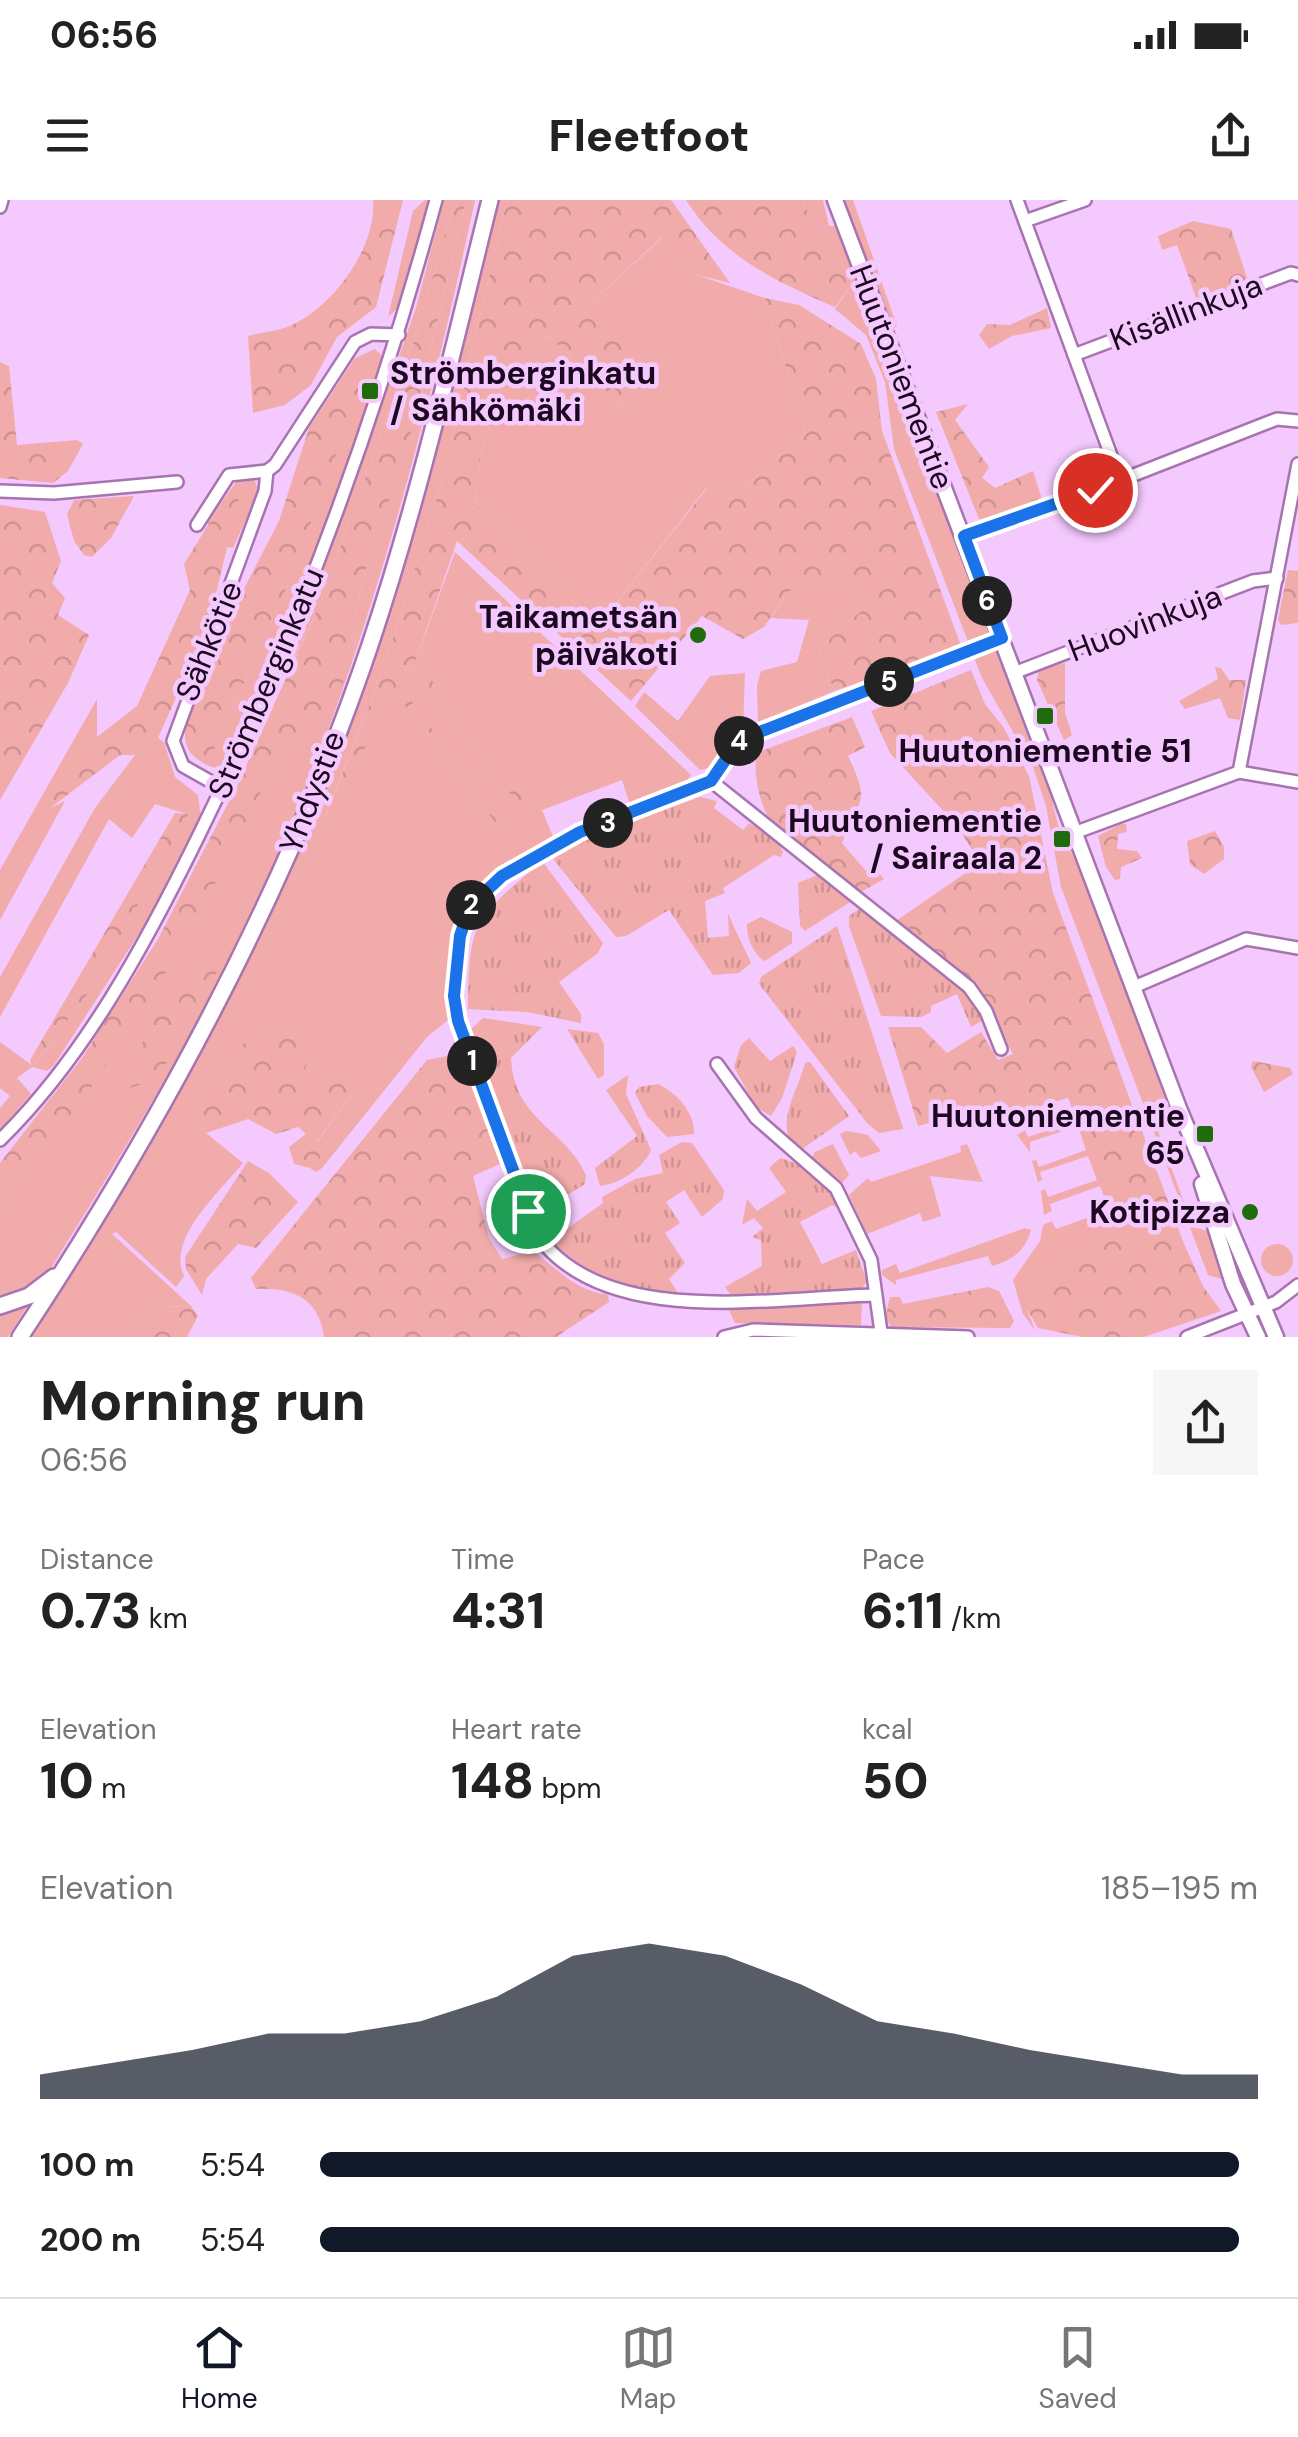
<!DOCTYPE html>
<meta charset="utf-8">
<style>
:root{--surface:#fff;--page:#f6f6f6;--text:#222;--muted:#767676;--line:#e0e0e0;--accent:#111827}
body{margin:0;font-family:"DM Sans",sans-serif;background:var(--page);color:var(--text);height:100vh;display:flex;flex-direction:column;font-size:38px;white-space:nowrap}
*{box-sizing:border-box;margin:0}
p{font-size:32px;color:var(--muted)}
.icon{flex:none;width:55px;height:55px;fill:none;stroke:currentColor;stroke-width:2;stroke-linecap:round;stroke-linejoin:round}
.map{position:relative;height:1137px;overflow:hidden}
.drawer{display:flex;flex-direction:column;background:var(--surface);flex:1}
.drawer>*{flex:none}
.pin{position:absolute;display:grid;place-items:center;width:85px;height:85px;color:#fff;margin:-42px;border:5px solid #fff;border-radius:50%;box-shadow:0 2px 10px #0007}
.km{position:absolute;width:50px;height:50px;margin:-25px;border-radius:50%;background:#222;color:#fff;font-size:28px;line-height:50px;text-align:center}
.round{display:grid;place-items:center;flex:none;width:105px;height:105px;border-radius:0px;background:var(--page)}
.overview{display:flex;align-items:center;justify-content:space-between;height:170px;padding:0 40px}
h1{font-size:55px;font-weight:800;line-height:75px}
.figures{display:grid;grid-template-columns:repeat(3,1fr);gap:15px;height:170px;padding:10px 40px}
.figures div{display:grid;align-content:center}
.figures b{font-size:50px;font-weight:800}
.figures small{font-size:28px;font-weight:400}
.figures p{font-size:28px}
.chart{height:280px;padding:20px 40px}
.chart p{display:flex;justify-content:space-between}
.chart svg{width:100%;height:180px;margin-top:10px;fill:var(--accent);opacity:.7}
ul{padding:0 40px;list-style:none;font-size:32px}
li{display:grid;grid-template-columns:160px 120px 1fr;align-items:center;height:75px}
li i{height:25px;border-radius:12px;background:var(--accent)}
.status{display:flex;justify-content:space-between;align-items:center;height:70px;padding:0 50px;background:var(--surface);direction:ltr}
.status svg{height:28px;fill:currentColor}
header{display:flex;justify-content:space-between;align-items:center;height:130px;padding:0 40px;background:var(--surface);font-size:45px;font-weight:800}
.menu{display:flex;justify-content:space-around;align-items:center;height:140px;border-top:2px solid var(--line);background:var(--surface);font-size:28px;color:var(--muted)}
.menu a{display:grid;justify-items:center;gap:5px}
.menu .selected{color:var(--accent)}
.map>svg:first-child{display:block}
</style>
<div class="status"><b>06:56</b><svg viewBox="0 0 49 12"><path d="M0 12V9h3v3zM5 12V6h3v6zM10 12V3h3v9zM15 12V0h3v12zM26 1h20v11H26zM47 4h2v5h-2z"/></svg></div>
<header><svg class="icon" aria-label="menu" viewBox="0 0 24 24"><path d="M4 6h16M4 12h16M4 18h16"/></svg>Fleetfoot<svg class="icon" aria-label="share" viewBox="0 0 24 24"><path d="M12 15V3M7 8l5-5 5 5M5 13v7h14v-7"/></svg></header>
<div class="map">
<svg width="1298" height="1137" viewBox="0 0 1298 1137">
<defs>
<pattern id="forest-crowns" width="20" height="18" patternUnits="userSpaceOnUse" patternTransform="scale(2.5)"><rect width="20" height="18" fill="#f1abaa"/><path d="M2 6a3 3 0 1 1 6 0M12 15a3 3 0 1 1 6 0" fill="none" stroke="#ce9292"/></pattern>
<pattern id="park-tufts" width="24" height="20" patternUnits="userSpaceOnUse" patternTransform="scale(2.5)"><rect width="24" height="20" fill="#f1abaa"/><path d="M3 7l-1-3M5 7V3M7 7l1-3M15 17l-1-3M17 17v-4M19 17l1-3" fill="none" stroke="#ce9292"/></pattern>
</defs>
<rect width="100%" height="100%" fill="#f4c9fd"/>
<g fill="#f1abaa">
<polygon points="425,0 431,0 403,103 388,117 413,11"/>
<polygon points="444,0 455,0 415,138 319,406 286,476 416,108"/>
<path d="M466 0H475C428 220 371 435 284 643 210 818 108 976 8 1137H0V1001C122 861 197 720 279 555L311 541 356 448 354 419 363 378 410 238Z"/>
<path d="M495 0H507L440 288 383 470 324 620 395 492 504 634 401 487 412 465 528 615 416 460 455 352 691 575 683 585 630 605 622 580 542 610 554 639 504 671 467 706 448 820 427 837 322 968 316 972 310 968 319 958 317 942 354 891 325 877H302L281 828 235 848 228 864 210 880 194 914 206 933 243 963C220 992 166 1038 184 1076L176 1087 116 1032 112 1034 191 1106 161 1107 129 1137H31C157 944 270 743 349 526 411 354 453 178 495 0Z"/>
<polygon points="802,0 823,0 829,26 835,26 856,79 1049,588 1058,625 1081,673 1165,898 1158,931 1193,1027 1211,1032 1228,1081 1208,1075 1061,687 1046,606 1033,567 982,478 894,249 885,182 866,135 835,109 852,84 832,39 811,19"/>
<polygon points="843,0 853,0 897,126 893,128"/>
<polygon points="662,38 697,75 765,98 806,234 730,299 707,287 598,426 475,302 481,253 501,185 549,136 621,205 653,170 585,108"/>
<path d="M375 149 385 159C339 299 284 436 223 571L207 565 290 380 371 156 355 158Z"/>
<polygon points="240,277 253,277 259,291 233,348 226,347 240,291 223,301 208,325 208,320"/>
<polygon points="833,372 849,379 860,412 819,448 834,491 758,523 757,486 761,471 797,462 809,420 771,418 789,391"/>
<polygon points="745,473 743,530 708,568 700,570 635,506 644,492 678,521 710,476"/>
<polygon points="97,499 97,537 84,547 50,608 65,601 0,720 0,670"/>
<polygon points="158,538 164,542 175,577 198,595 201,617 149,718 54,865 47,871 32,867 17,878 31,894 0,930 0,908 10,896 0,888 0,842 33,866 90,791 187,614 155,604 132,638 109,619 0,817 0,777 95,608 135,555"/>
<polygon points="1074,895 1132,1029 1036,1081 1027,1109 1035,1130 1023,1114 1013,1080 1040,1041 1043,1025 1052,1021 1056,1029 1109,1010 1100,986 1050,1004 1052,1011 1044,1015 1041,991 1045,989 1048,997 1097,980 1088,956 1040,972 1042,980 1038,982 1032,961 1036,960 1039,967 1086,950 1078,926 1030,942 1030,952 1017,935 1025,930 1028,937 1076,921 1068,897"/>
<polygon points="847,931 868,935 881,951 861,958 855,951 850,955 840,934"/>
<polygon points="967,944 983,982 930,976 941,1016 923,1022 920,1013 867,1034 849,995 868,978 871,982 961,952 960,946"/>
<path d="M1025 1028 1031 1030C1025 1051 1013 1060 992 1066L988 1056 896 1080V1085L882 1075V1070L896 1064 900 1073Z"/>
<circle cx="1277" cy="1060" r="16"/>
<polygon points="862,1099 861,1125 735,1123 726,1104"/>
</g>
<g fill="url(#forest-crowns)">
<path d="M373 0H403L376 107 337 137 311 185 285 205 253 213 248 136C262 132 281 131 294 124 335 104 377 46 373 0Z"/>
<polygon points="455,0 466,0 410,238 363,378 354,419 356,448 328,523 311,541 279,555 213,688 153,795 66,925 0,1001 0,963 82,858 158,739 236,588 319,406 415,138"/>
<polygon points="507,0 671,0 730,83 697,75 661,38 586,107 653,170 621,205 549,136 501,185 481,253 475,302 598,426 708,287 730,299 806,234 765,98 799,105 861,144 876,179 882,231 961,446 834,491 819,448 860,412 849,379 833,372 789,391 764,427 743,439 702,416 631,501 457,341 416,460 532,611 527,615 412,465 401,487 508,631 505,635 395,493 320,631 383,470 440,288"/>
<path d="M686 0H802L811 19 832 39 852 84 835 107C776 81 722 57 686 0Z"/>
<polygon points="1193,21 1231,29 1248,81 1197,100 1177,45 1162,50 1158,36"/>
<polygon points="1047,108 1051,128 1012,136 989,149 979,135 987,124 1010,125"/>
<path d="M372 156 290 380 207 565C187 554 184 547 185 524L234 408 279 321 309 228 355 158Z"/>
<polygon points="0,162 9,166 17,245 77,240 83,244 68,271 53,283 0,278"/>
<polygon points="968,204 955,220 989,267 982,278 995,288 1033,271 1043,303 989,321 979,319 936,212"/>
<polygon points="241,289 209,423 158,538 135,555 120,555 50,608 39,602 84,547 137,506 190,390 184,364 223,301"/>
<polygon points="134,296 111,338 92,357 84,355 74,341 67,314 74,300"/>
<polygon points="0,305 45,312 61,361 52,383 65,398 58,415 89,435 68,483 0,600"/>
<polygon points="1288,370 1298,371 1298,423 1281,425 1278,420"/>
<polygon points="1065,463 1065,512 1072,535 1064,540 1037,480 1039,470"/>
<polygon points="1215,467 1221,468 1229,480 1246,480 1240,520 1228,518 1220,498 1185,509 1179,501 1218,479"/>
<polygon points="971,470 985,504 1004,528 1029,576 1053,693 1184,1044 1203,1086 1221,1111 1144,1137 1083,1137 1038,1128 1027,1109 1026,1090 1036,1081 1132,1029 1074,896 1015,914 1005,903 918,926 888,827 921,827 947,853 981,832 998,860 1013,854 980,789 896,721 980,663 958,627 890,553 871,511"/>
<path d="M852 517 865 547 848 556C871 604 860 597 842 643L865 670 877 671 884 679 859 693 773 625C759 604 754 578 756 553Z"/>
<polygon points="175,613 188,614 90,791 32,867 30,860"/>
<polygon points="1121,624 1126,624 1127,632 1118,634 1117,649 1137,651 1142,658 1121,667 1120,679 1115,680 1106,667 1098,636"/>
<polygon points="1215,631 1224,647 1224,659 1204,674 1190,664 1187,641"/>
<path d="M219 768 175 853 152 881 123 890C138 849 168 771 219 768Z"/>
<polygon points="280,828 313,847 302,877 325,877 341,864 354,891 317,941 320,958 310,968 294,964 289,947 306,934 298,927 276,934 248,919 206,933 194,914 210,880 228,864 234,848"/>
<path d="M462 853 502 963 473 976 489 1038 502 1059 533 1051C559 1070 574 1090 608 1095L609 1102 556 1137H324C319 1098 292 1087 256 1089L251 1078 427 860Z"/>
<polygon points="1253,861 1290,868 1293,874 1264,892 1251,867"/>
<polygon points="248,961 269,973 298,1002 256,1048 238,1044 206,1079 202,1095 186,1069 185,1057"/>
<polygon points="988,1087 999,1091 1014,1121 1010,1128 891,1127 885,1117 890,1097 900,1097 903,1104"/>
<polygon points="191,1106 198,1116 187,1137 129,1137 161,1107"/>
</g>
<g fill="url(#park-tufts)">
<polygon points="700,597 717,601 714,608 743,630 749,623 776,639 783,652 781,657 774,655 723,688 725,693 705,701 708,738 729,736 728,714 751,763 739,773 713,775 669,710 626,736 616,737 554,660 554,653 562,647"/>
<path d="M542 661 603 743 598 753 559 782 581 814V823L527 812 468 809C469 717 475 720 542 661Z"/>
<polygon points="820,674 850,702 805,731 800,726 798,683"/>
<polygon points="859,709 968,791 983,820 971,827 957,794 931,806 931,812 921,817 881,816 849,726 849,716"/>
<path d="M761 717 792 732V743L765 761C754 756 746 737 747 724Z"/>
<polygon points="837,726 903,928 903,929 879,933 868,924 759,784 761,777"/>
<path d="M483 818 542 827 511 858C514 921 565 928 586 975L585 984 545 1009 550 1020 541 1026 471 829Z"/>
<polygon points="567,829 598,833 604,844 604,875 598,879"/>
<polygon points="749,838 770,861 793,846 797,852 782,898 771,916 756,907 734,867 741,845"/>
<path d="M810 862 849 916 802 949 794 948C775 920 798 892 805 863Z"/>
<path d="M628 875 626 894 651 950C644 968 619 984 600 986L595 968 637 936 606 890Z"/>
<path d="M658 884C677 893 695 913 694 934L667 937 647 916 635 893 639 887Z"/>
<path d="M682 942 692 943 724 990 723 999 702 1017 684 990 666 1002 680 1023 665 1033 685 1063 669 1079 680 1096C622 1085 595 1079 549 1041V1031L554 1028 560 1034 603 1003 602 997 635 979 663 973 659 955Z"/>
<polygon points="833,944 849,975 840,985 810,960 815,952"/>
<path d="M780 958C806 964 830 986 841 1009L832 1005 800 1022 822 1064 856 1050 867 1082 861 1089 731 1095 725 1087 762 1066 761 1040 752 1037 763 1028 754 1018 742 1025 747 999 757 1011 786 992 769 968Z"/>
</g>
<g fill="none" stroke-linecap="round" stroke-linejoin="round">
<g stroke="#a774b1" stroke-width="16">
<g id="minor">
<polyline points="1017,0 1120,280"/>
<polyline points="0,7 2,0"/>
<polyline points="1025,21 1085,0"/>
<polyline points="1074,155 1291,73 1298,75"/>
<polyline points="0,291 54,293 177,282"/>
<polyline points="197,325 229,275 267,271 275,265 355,142 371,134 399,135"/>
<polyline points="964,336 1075,298 1277,219 1298,221"/>
<polyline points="1014,473 1253,381 1277,378"/>
<polyline points="1239,572 1298,264"/>
<polyline points="711,581 969,787 986,811 1001,849"/>
<polyline points="222,588 183,566 173,541 265,291 267,271"/>
<polyline points="1074,633 1239,572 1298,582"/>
<polyline points="1134,787 1246,739 1298,748"/>
<polyline points="717,864 756,918 836,988 871,1060 881,1132"/>
<path d="M0 940C85 857 146 743 198 637 299 432 376 220 436 0"/>
<path d="M875 1095C773 1097 605 1130 537 1035L457 821 453 796 460 736 471 706 502 676 580 633 711 581 739 541 1002 438"/>
<polyline points="724,1137 753,1130 968,1137"/>
<polyline points="1187,1137 1276,1102 1298,1085"/>
</g>
</g>
<g stroke="#a774b1" stroke-width="19">
<g id="major">
<polyline points="835,0 1180,911 1276,1137"/>
<polyline points="1202,984 1233,1084 1258,1137"/>
</g>
</g>
<g stroke="#a774b1" stroke-width="20">
<g id="highway">
<polyline points="0,1106 29,1096 54,1077"/>
<path d="M20 1137C163 921 287 691 370 445 419 299 453 149 490 0"/>
</g>
</g>
<use href="#minor" stroke="#fff" stroke-width="11"/>
<use href="#major" stroke="#fff" stroke-width="14"/>
<use href="#highway" stroke="#fff" stroke-width="15"/>
</g>
<g fill="none" stroke-linecap="round" stroke-linejoin="round">
<g stroke="#fff" stroke-width="20">
<polyline id="route" points="528,1011 458,821 454,796 460,736 470,706 502,676 580,632 711,581 739,540 1002,438 964,336 1095,290"/>
</g>
<use href="#route" stroke="#1a73e8" stroke-width="12"/>
</g>
<g fill="#206c0c" stroke="#f4c9fd" stroke-width="4">
<rect x="360" y="181" width="20" height="20" rx="5"/>
<circle cx="698" cy="435" r="10"/>
<rect x="1035" y="506" width="20" height="20" rx="5"/>
<rect x="1052" y="629" width="20" height="20" rx="5"/>
<rect x="1195" y="924" width="20" height="20" rx="5"/>
<circle cx="1250" cy="1012" r="10"/>
</g>
<g text-anchor="middle" stroke-width="9" stroke-linejoin="round" paint-order="stroke">
<g font-size="32" fill="#1c0820" stroke="#f4c9fd">
<text transform="translate(1186 112) rotate(-21)" y="11">Kisällinkuja</text>
<text transform="translate(902 177) rotate(69)" y="11">Huutoniementie</text>
<text transform="translate(1145 423) rotate(-21)" y="11">Huovinkuja</text>
<text transform="translate(209 441) rotate(-68)" y="11">Sähkötie</text>
<text transform="translate(266 483) rotate(-67)" y="11">Strömberginkatu</text>
<text transform="translate(312 592) rotate(-69)" y="11">Yhdystie</text>
</g>
<g font-size="32" font-weight="bold" fill="#1c0820" stroke="#f4c9fd" text-anchor="end">
<text x="390" y="184" text-anchor="start">Strömberginkatu<tspan x="390" dy="37">/ Sähkömäki</tspan></text>
<text x="678" y="428">Taikametsän<tspan x="678" dy="37">päiväkoti</tspan></text>
<text x="1045" y="562" text-anchor="middle">Huutoniementie 51</text>
<text x="1042" y="632">Huutoniementie<tspan x="1042" dy="37">/ Sairaala 2</tspan></text>
<text x="1185" y="927">Huutoniementie<tspan x="1185" dy="37">65</tspan></text>
<text x="1230" y="1023">Kotipizza</text>
</g>
</g>
</svg>
<div class="pin" style="left:528px;top:1011px;background:#1e9e55"><svg class="icon" aria-label="arrive" viewBox="0 0 24 24"><path d="M6 21V4h12l-3 4 3 4H6"/></svg></div>
<div class="pin" style="left:1095px;top:290px;background:#d93025"><svg class="icon" aria-label="check" viewBox="0 0 24 24"><path d="M5 12l5 5 9-10"/></svg></div>
<b class="km" style="left:472px;top:861px">1</b>
<b class="km" style="left:471px;top:705px">2</b>
<b class="km" style="left:608px;top:623px">3</b>
<b class="km" style="left:739px;top:541px">4</b>
<b class="km" style="left:889px;top:482px">5</b>
<b class="km" style="left:987px;top:401px">6</b>
</div>
<section class="drawer">
<div class="overview"><div><h1>Morning run</h1><p>06:56</p></div><a class="round"><svg class="icon" aria-label="share" viewBox="0 0 24 24"><path d="M12 15V3M7 8l5-5 5 5M5 13v7h14v-7"/></svg></a></div>
<div class="figures">
<div><p>Distance</p><b>0.73<small> km</small></b></div>
<div><p>Time</p><b>4:31</b></div>
<div><p>Pace</p><b>6:11<small> /km</small></b></div>
</div>
<div class="figures">
<div><p>Elevation</p><b>10<small> m</small></b></div>
<div><p>Heart rate</p><b>148<small> bpm</small></b></div>
<div><p>kcal</p><b>50</b></div>
</div>
<div class="chart"><p><span>Elevation</span>185–195 m</p>
<svg viewBox="0 0 160 44" preserveAspectRatio="none"><path d="M0 44V38L10 35L20 32L30 28L40 28L50 25L60 19L70 9L80 6L90 9L100 16L110 25L120 28L130 32L140 35L150 38L160 38V44z"/></svg>
</div>
<ul>
<li><b>100 m</b>5:54<i style="width:98%"></i></li>
<li><b>200 m</b>5:54<i style="width:98%"></i></li>
</ul>
</section>
<nav class="menu">
<a class="selected"><svg class="icon" aria-label="home" viewBox="0 0 24 24"><path d="M3 11l9-7 9 7M6 9v11h12V9"/></svg>Home</a>
<a><svg class="icon" aria-label="map" viewBox="0 0 24 24"><path d="M3 6l6-2 6 2 6-2v14l-6 2-6-2-6 2zM9 4v14M15 6v14"/></svg>Map</a>
<a><svg class="icon" aria-label="saved" viewBox="0 0 24 24"><path d="M7 4h10v16l-5-4-5 4z"/></svg>Saved</a>
</nav>
